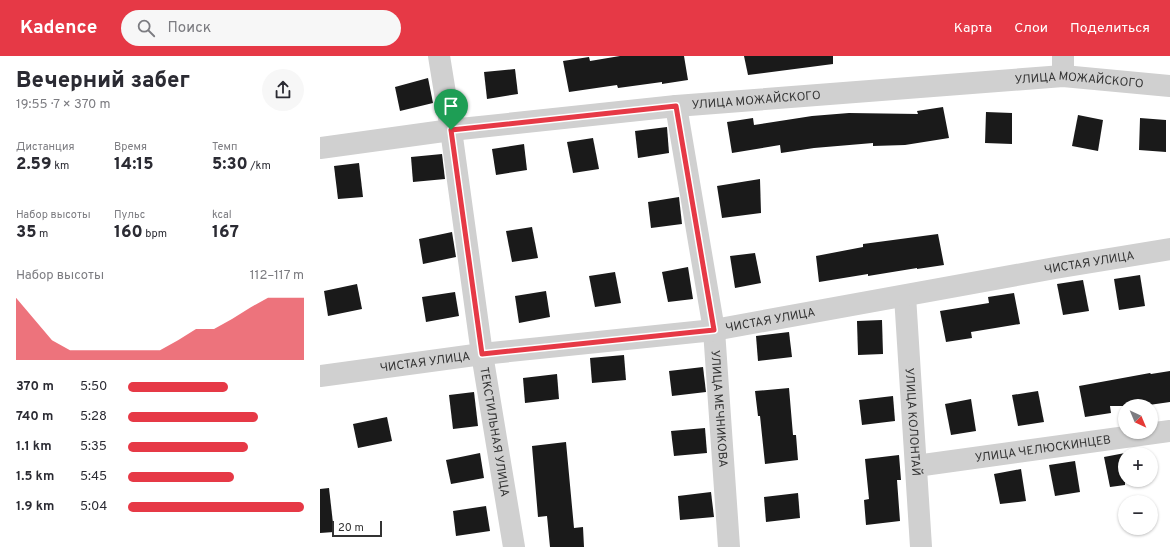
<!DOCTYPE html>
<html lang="ru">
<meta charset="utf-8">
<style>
:root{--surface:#fff;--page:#f7f7f7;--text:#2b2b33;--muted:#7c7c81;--accent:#e63946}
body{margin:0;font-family:Overpass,sans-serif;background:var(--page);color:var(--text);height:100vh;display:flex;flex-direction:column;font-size:15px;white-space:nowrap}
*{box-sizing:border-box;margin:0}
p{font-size:13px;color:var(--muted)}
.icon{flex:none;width:22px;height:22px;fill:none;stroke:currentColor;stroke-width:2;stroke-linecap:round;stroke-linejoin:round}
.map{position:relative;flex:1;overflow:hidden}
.details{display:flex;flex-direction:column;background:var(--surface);width:320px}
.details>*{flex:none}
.needle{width:26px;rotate:136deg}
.controls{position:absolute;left:798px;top:343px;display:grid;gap:8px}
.controls a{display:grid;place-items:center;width:40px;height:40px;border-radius:50%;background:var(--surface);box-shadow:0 1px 3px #0004;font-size:20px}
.scale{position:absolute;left:12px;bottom:10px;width:50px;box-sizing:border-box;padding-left:4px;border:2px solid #333;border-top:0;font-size:11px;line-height:14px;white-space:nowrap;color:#333;-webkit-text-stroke:3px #fff;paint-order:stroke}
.pin{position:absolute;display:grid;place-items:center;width:34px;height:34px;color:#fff;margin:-41px -17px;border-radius:50% 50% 50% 0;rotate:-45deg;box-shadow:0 0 4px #0007}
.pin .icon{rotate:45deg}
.round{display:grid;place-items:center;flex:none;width:42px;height:42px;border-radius:21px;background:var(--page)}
.head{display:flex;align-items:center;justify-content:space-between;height:68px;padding:0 16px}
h1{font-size:22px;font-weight:800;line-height:30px}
.figures{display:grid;grid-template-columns:repeat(3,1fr);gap:6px;height:68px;padding:4px 16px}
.figures div{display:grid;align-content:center}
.figures b{font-size:17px;font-weight:800}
.figures small{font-size:11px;font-weight:400}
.figures p{font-size:11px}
.chart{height:112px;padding:8px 16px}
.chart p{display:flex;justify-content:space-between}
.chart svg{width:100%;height:72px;margin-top:4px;fill:var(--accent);opacity:.7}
ul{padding:0 16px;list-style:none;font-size:13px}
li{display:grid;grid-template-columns:64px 48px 1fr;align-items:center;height:30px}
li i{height:10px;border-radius:5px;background:var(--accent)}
header{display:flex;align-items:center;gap:24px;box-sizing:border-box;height:56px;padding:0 20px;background:var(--accent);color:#fff}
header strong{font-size:19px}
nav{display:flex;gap:22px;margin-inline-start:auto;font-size:14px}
.search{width:280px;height:36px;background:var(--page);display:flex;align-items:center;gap:10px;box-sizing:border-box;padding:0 14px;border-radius:22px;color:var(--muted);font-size:15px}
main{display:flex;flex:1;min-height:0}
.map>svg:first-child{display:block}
</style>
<header>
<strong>Kadence</strong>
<div class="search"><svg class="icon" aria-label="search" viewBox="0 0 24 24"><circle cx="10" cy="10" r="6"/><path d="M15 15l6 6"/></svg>Поиск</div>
<nav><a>Карта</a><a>Слои</a><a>Поделиться</a></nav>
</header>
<main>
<section class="details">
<div class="head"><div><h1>Вечерний забег</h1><p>19:55 · 7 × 370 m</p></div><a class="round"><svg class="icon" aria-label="share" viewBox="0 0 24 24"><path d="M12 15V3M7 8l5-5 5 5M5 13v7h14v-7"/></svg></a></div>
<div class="figures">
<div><p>Дистанция</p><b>2.59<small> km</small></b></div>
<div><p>Время</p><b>14:15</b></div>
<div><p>Темп</p><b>5:30<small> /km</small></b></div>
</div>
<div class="figures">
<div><p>Набор высоты</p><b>35<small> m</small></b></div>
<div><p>Пульс</p><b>160<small> bpm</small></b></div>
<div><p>kcal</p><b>167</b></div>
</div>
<div class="chart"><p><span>Набор высоты</span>112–117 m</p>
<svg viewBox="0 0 160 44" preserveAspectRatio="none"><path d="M0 44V6L10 19L20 32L30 38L40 38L50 38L60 38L70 38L80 38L90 32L100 25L110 25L120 19L130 12L140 6L150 6L160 6V44z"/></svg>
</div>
<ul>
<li><b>370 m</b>5:50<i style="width:57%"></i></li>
<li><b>740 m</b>5:28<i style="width:74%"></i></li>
<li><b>1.1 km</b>5:35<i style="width:68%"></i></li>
<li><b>1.5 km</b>5:45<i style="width:60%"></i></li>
<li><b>1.9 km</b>5:04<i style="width:100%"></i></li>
</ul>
</section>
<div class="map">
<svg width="850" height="491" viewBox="0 0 850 491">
<rect width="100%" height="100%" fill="#fff"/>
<g fill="#1a1a1a">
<polygon points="300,0 364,0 368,24 342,28 342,26 298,32 297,29 249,36 243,5 269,1 270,5"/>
<polygon points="424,0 513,0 513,8 428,19"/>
<polygon points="195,13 198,38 167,43 164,16"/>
<polygon points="108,22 113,47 80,55 75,31"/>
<polygon points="623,51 629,82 585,89 553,90 553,87 494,92 461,97 460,89 412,97 407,66 433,62 434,69 492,60 529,57 598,58 597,55"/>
<polygon points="666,56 692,57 692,88 665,87"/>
<polygon points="758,59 783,64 778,95 752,90"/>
<polygon points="820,62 846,64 846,96 819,94"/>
<polygon points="347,71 349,97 318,102 315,75"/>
<polygon points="273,82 279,113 253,117 247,86"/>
<polygon points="204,88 207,114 176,119 172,93"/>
<polygon points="122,98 125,123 93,126 91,101"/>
<polygon points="39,107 43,141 18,143 14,110"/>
<polygon points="440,123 441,157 402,162 397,130"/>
<polygon points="359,141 362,168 331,172 328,146"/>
<polygon points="212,171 218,202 192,206 186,175"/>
<polygon points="132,176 136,201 103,208 99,183"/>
<polygon points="618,178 624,209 597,213 597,212 548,220 548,218 499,226 496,200 543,191 543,188"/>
<polygon points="435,197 441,227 415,232 410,200"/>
<polygon points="368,211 373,243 348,246 342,216"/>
<polygon points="295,216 301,247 275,251 269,220"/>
<polygon points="820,219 825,250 799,254 794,223"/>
<polygon points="763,224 769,255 743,259 737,228"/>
<polygon points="37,228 42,253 8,260 4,235"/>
<polygon points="226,235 230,261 199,267 195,240"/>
<polygon points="135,236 139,260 106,266 102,241"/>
<polygon points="694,237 700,268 651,276 652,282 626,286 620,255 669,247 668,241"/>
<polygon points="562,264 563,298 538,299 537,265"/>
<polygon points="469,276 472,301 438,305 436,280"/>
<polygon points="304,299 306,324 272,327 270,302"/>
<polygon points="383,311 386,336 352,340 349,315"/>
<polygon points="850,315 850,346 822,350 790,350 791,357 765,361 759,330 830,317 831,318"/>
<polygon points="237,318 239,343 205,347 203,322"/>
<polygon points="469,332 473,379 476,379 478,404 445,408 440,360 438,360 435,335"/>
<polygon points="718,335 724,366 698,370 692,339"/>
<polygon points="154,336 158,370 133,373 129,339"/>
<polygon points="573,340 575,365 542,369 539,344"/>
<polygon points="651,343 656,375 631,379 625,348"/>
<polygon points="67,361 72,385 38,392 33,368"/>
<polygon points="385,372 387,397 354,400 351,375"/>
<polygon points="246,386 254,472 263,471 264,491 230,491 227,460 218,461 212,390"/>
<polygon points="160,397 164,422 131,428 126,404"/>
<polygon points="805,397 805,429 790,431 784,401"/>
<polygon points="579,399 581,424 577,424 580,465 546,469 544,444 549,443 545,403"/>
<polygon points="755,405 760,436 735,440 729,409"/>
<polygon points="701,413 706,445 680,448 674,418"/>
<polygon points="9,432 14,476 0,477 0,433"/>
<polygon points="391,436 394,461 360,464 358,440"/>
<polygon points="478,437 480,462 446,466 444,441"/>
<polygon points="166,450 170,475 136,480 133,455"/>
</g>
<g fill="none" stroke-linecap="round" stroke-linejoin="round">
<g stroke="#d0d0d0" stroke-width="22">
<path id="s1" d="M119 0 131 74 162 298 194 491"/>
<polyline points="743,20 743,0"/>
<path id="s2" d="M356 50 394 274 409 491"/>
<path id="s3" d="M0 92 131 74 356 50 743 20 850 30"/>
<path id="s4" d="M585 240 601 491"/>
<path id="s5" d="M0 320 162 298 394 274 735 212 850 193"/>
<path id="s6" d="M596 410 850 375"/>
</g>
</g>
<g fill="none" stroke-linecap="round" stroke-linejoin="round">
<g stroke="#fff" stroke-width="8">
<polygon id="route" points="356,50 394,274 162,298 131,74"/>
</g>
<use href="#route" stroke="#e63946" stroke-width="5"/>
</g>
<g text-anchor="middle" stroke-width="4" stroke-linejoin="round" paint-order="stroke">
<g font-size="12" fill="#333" stroke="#fff">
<text dy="4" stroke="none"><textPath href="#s3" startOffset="763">УЛИЦА МОЖАЙСКОГО</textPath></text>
<text dy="4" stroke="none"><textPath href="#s3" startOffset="439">УЛИЦА МОЖАЙСКОГО</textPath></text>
<text dy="4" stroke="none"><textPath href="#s5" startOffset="778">ЧИСТАЯ УЛИЦА</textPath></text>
<text dy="4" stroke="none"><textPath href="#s5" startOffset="454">ЧИСТАЯ УЛИЦА</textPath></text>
<text dy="4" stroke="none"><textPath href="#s5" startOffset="106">ЧИСТАЯ УЛИЦА</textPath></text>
<text dy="4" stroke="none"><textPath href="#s2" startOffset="306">УЛИЦА МЕЧНИКОВА</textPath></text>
<text dy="4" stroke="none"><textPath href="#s4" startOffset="126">УЛИЦА КОЛОНТАЙ</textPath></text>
<text dy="4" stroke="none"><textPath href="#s1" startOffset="380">ТЕКСТИЛЬНАЯ УЛИЦА</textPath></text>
<text dy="4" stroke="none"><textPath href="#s6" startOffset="128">УЛИЦА ЧЕЛЮСКИНЦЕВ</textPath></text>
</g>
</g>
</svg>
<div class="controls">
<a><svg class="needle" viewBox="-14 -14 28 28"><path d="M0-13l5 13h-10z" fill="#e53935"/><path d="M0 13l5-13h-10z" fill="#7c7c81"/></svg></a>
<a>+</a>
<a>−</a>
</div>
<div class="scale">20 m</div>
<div class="pin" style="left:131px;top:74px;background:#1e9e55"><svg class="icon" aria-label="arrive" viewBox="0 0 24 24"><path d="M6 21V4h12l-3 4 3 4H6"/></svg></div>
</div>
</main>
